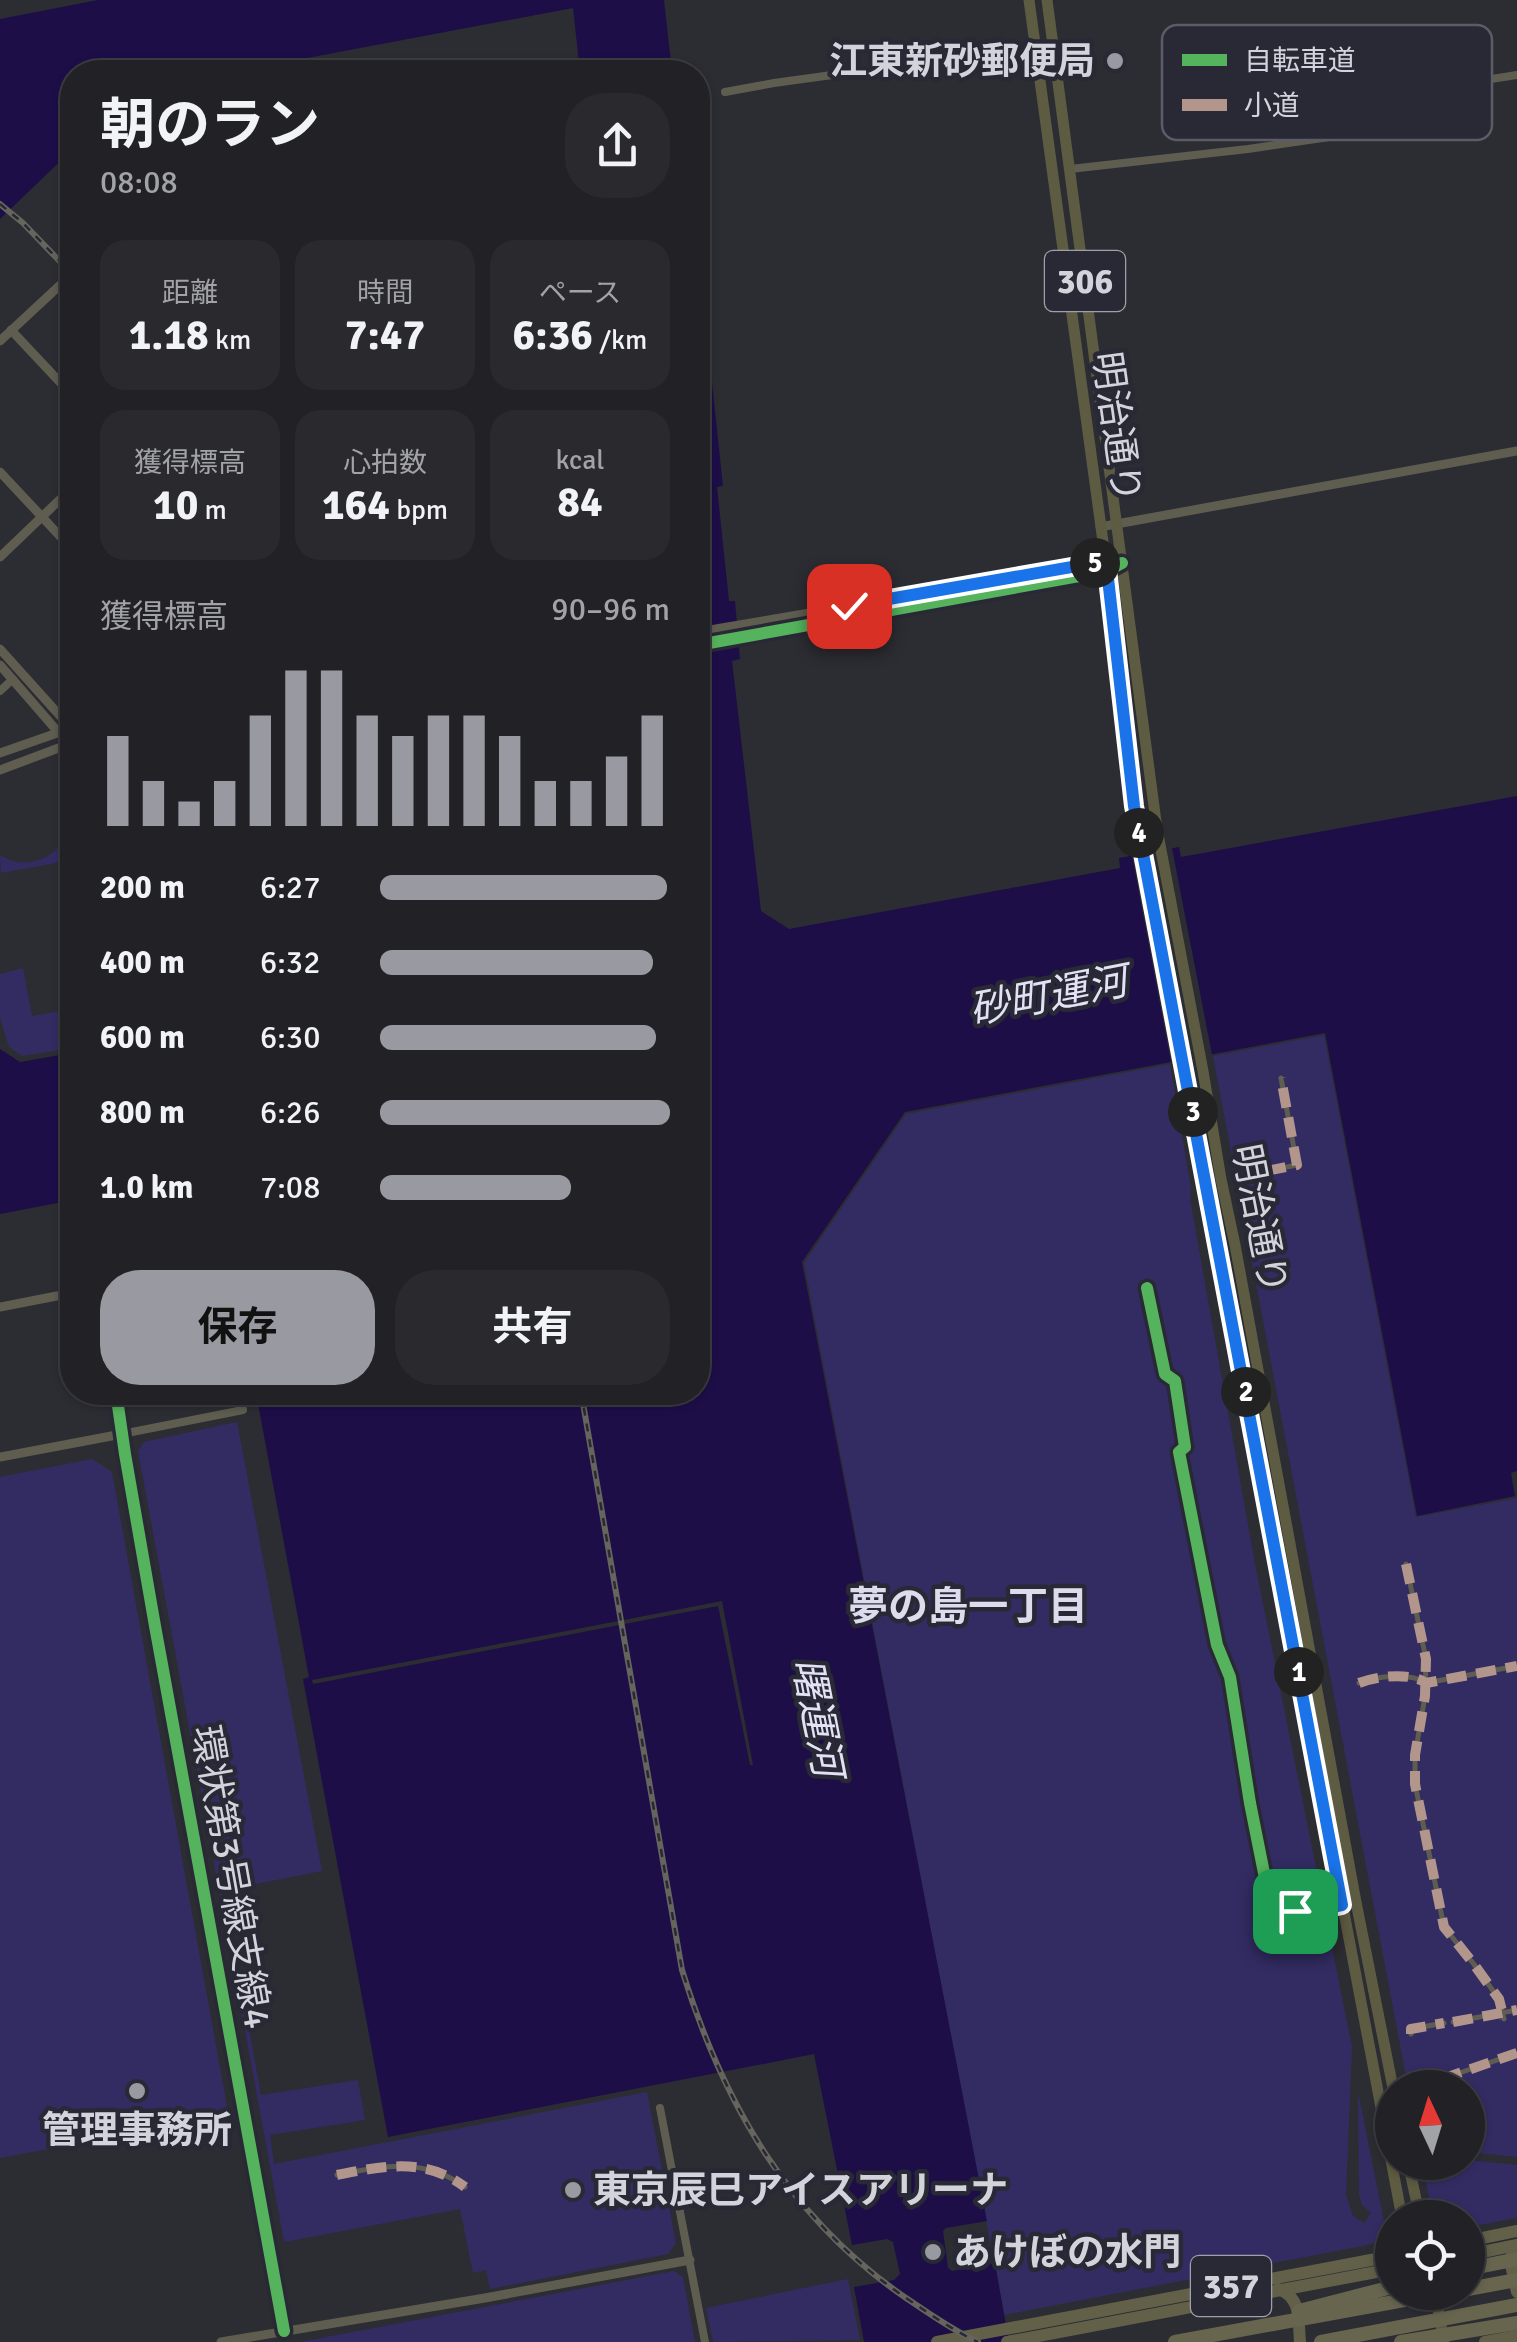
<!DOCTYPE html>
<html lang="ja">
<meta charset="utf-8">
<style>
:root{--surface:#212126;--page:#29292e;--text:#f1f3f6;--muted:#a2a3a7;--line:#3e3e43;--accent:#9999a1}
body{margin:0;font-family:Signika,"Noto Sans JP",sans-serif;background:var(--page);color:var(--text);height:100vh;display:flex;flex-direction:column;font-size:38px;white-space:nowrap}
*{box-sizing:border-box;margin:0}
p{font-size:32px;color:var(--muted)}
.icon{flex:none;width:55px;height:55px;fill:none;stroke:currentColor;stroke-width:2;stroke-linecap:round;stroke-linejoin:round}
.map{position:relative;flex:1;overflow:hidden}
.drawer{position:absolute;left:60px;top:60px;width:650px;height:1345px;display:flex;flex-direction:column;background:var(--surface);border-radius:40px;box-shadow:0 2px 8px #0004,0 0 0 2px var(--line)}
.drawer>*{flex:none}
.needle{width:65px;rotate:356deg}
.buttons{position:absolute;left:1375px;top:2070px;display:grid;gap:20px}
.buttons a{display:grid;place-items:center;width:110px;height:110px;border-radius:50%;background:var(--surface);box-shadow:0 2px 8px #0004,0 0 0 2px var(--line);font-size:50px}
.pin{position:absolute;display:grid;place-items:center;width:85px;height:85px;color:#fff;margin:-42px;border-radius:20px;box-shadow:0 5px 15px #0006}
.km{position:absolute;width:50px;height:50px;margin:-25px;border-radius:50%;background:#222;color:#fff;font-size:28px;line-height:50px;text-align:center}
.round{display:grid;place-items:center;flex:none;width:105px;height:105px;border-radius:40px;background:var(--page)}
.headline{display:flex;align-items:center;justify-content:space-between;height:170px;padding:0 40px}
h1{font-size:55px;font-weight:700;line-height:75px}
.figures{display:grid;grid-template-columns:repeat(3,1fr);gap:15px;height:170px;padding:10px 40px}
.figures div{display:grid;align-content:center;border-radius:25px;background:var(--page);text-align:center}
.figures b{font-size:42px;font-weight:700}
.figures small{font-size:28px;font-weight:400}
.figures p{font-size:28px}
.chart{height:280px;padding:20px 40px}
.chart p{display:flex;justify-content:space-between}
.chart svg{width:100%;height:180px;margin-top:10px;stroke:var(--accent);stroke-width:6}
.button{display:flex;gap:20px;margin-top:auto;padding:20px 40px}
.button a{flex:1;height:115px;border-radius:40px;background:var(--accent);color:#111;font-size:40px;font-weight:700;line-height:115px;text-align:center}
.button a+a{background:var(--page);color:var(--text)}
ul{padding:0 40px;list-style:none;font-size:32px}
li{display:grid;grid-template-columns:160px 120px 1fr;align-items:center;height:75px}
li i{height:25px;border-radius:12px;background:var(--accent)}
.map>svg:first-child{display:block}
</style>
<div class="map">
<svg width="1517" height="2342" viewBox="0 0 1517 2342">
<rect width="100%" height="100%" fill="#2c2c33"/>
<g fill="#332c63">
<path d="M67 768 72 795V860L1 873 0 855C28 874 68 854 70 821 70 816 71 810 69 805 66 801 61 799 58 795L59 782Z"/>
<polygon points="23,968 32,1016 72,1009 72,1048 22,1056 9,1047 0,1018 0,974"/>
<polygon points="1324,1035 1416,1517 1517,1498 1517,2157 1468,2152 1468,2088 1408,2087 1213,1056"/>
<polygon points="1170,1064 1191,1189 1190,1199 1255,1564 1352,2047 1346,2195 1353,2216 1364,2223 1371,2213 1362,2205 1359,2194 1358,2092 1385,2227 1373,2244 1004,2315 804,1263 906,1114"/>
<polygon points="237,1422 322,1871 224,1890 261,2095 358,2080 365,2120 270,2135 274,2164 647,2092 676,2243 668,2254 490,2289 486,2270 473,2273 460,2209 284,2242 138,1451 144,1442"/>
<polygon points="92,1459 112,1472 227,2106 220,2117 0,2158 0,1477"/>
<polygon points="1468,2160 1517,2165 1517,2218 1468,2227 1468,2218 1433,2217 1422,2163 1468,2162"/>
<polygon points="674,2271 683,2277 695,2342 300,2342"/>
<polygon points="848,2279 860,2340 713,2342 706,2308"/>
</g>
<g fill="#1d0e48">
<polygon points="98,0 664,0 672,72 580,72 573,8 233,72 72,72 72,150 0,219 0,19"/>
<polygon points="698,252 723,486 717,487 729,601 735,601 740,659 732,661 761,911 789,929 1120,868 1119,858 1179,847 1181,857 1517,796 1517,1471 1511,1473 1515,1496 1417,1516 1325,1033 905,1112 802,1262 987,2221 946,2228 943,2231 948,2268 952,2271 995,2263 1009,2342 864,2342 854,2287 894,2280 900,2274 893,2242 887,2239 852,2245 814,2054 388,2137 303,1679 309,1677 256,1393 698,1392"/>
<polygon points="0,1049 20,1062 72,1053 72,1210 71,1211 68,1201 0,1214"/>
</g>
<g fill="#2c2c33">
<polygon points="1171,843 1213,1060 1172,1067 1131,850"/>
<polygon points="722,1601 753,1765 750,1765 718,1606 313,1684 312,1680"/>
</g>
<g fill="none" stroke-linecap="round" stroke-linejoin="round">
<g stroke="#5e5d50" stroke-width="5">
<polyline points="1266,1171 1297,1165 1281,1078"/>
<polyline points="1406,1564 1426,1659 1425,1696 1415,1755 1415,1784 1444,1927 1473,1963 1499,1999 1504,2019"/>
<path d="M1359 1683C1377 1676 1410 1672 1426 1683L1517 1666"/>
<polyline points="1453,2022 1517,2010"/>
<polyline points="1411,2034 1411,2029 1444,2023"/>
<polyline points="1442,2079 1517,2053"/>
<path d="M337 2175C383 2166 425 2157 465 2187"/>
</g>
<g stroke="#5e5d50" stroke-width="8">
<polyline points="1422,90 1517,75"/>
<polyline points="725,92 774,83 1035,47"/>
<polyline points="1070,169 1248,149 1357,133"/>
<polyline points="0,691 13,679"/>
<path d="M1147 1288 1165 1374 1175 1381 1185 1447 1179 1452 1217 1645 1230 1677 1250 1803 1267 1888C1283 1920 1313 1910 1342 1905"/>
<polyline points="122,1434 243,1410 240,1392"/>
<polyline points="660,2108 705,2342"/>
</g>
<g stroke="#5e5d50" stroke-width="9">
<polyline points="11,330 72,395"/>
<polyline points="0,341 72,274"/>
<polyline points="0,472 72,549"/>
<polyline points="1100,527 1517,451"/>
<polyline points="0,557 72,488"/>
<polyline points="698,632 1110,562"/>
<polyline points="698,645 1107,571 1122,563"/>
<polyline points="0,649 71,728 72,739"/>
<polyline points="0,665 58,732 72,742"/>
<polyline points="0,753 63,731"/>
<polyline points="0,770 72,743"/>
<polyline points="0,1307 72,1293"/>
<polyline points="116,1392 125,1454 155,1626 284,2331"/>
<polyline points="0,1457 122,1434"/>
<polyline points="221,2342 485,2298 690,2260"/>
</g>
<g stroke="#5d5b41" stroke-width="11">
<polyline points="1029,0 1107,571 1134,806 1402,2218"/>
<polyline points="1047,0 1157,829 1203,1071 1221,1179 1235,1245 1356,1902 1393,2088"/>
<polyline points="1408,2162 1420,2218"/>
<polyline points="1435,2292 1444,2342"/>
</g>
<g stroke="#626048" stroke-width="12">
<polyline points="1468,2241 1517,2231"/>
<polyline points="1514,2251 1510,2260 1517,2292"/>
<polyline points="1468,2255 1517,2245"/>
<path d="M1278 2289C1302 2297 1298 2320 1300 2342"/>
<polyline points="937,2342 1392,2256"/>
<polyline points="1007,2342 1392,2269"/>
<polyline points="1485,2342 1517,2336"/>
</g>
<g stroke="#68654f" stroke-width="14">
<polyline points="1468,2269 1517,2259"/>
<polyline points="1468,2289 1517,2280"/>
<polyline points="1299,2311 1392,2287"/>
<polyline points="1175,2342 1448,2292"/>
<polyline points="1321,2342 1517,2305"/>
<polyline points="1401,2342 1517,2323"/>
</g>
<g stroke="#66655d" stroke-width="6">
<g id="rail">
<polyline points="0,204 23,223 72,274"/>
<path d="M581 1392 682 1970C723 2103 789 2218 906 2298 930 2314 952 2330 978 2342"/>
</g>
</g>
<use href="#rail" stroke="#292936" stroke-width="2.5" stroke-dasharray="8" stroke-linecap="butt"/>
<g stroke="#b2968c" stroke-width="10" stroke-dasharray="20 10" stroke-linecap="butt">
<polyline points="1266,1171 1297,1165 1281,1078"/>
<polyline points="1406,1564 1426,1659 1425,1696 1415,1755 1415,1784 1444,1927 1473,1963 1499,1999 1504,2019"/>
<path d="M1359 1683C1377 1676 1410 1672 1426 1683L1517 1666"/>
<polyline points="1453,2022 1517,2010"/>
<polyline points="1411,2034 1411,2029 1444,2023"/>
<polyline points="1442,2079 1517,2053"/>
<path d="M337 2175C383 2166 425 2157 465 2187"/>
</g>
<g stroke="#292936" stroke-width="19">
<g id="cycleway">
<polyline points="698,645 1107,571 1122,563"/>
<path d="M1147 1288 1165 1374 1175 1381 1185 1447 1179 1452 1217 1645 1230 1677 1250 1803 1267 1888C1283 1920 1313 1910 1342 1905"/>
<polyline points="116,1392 125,1454 155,1626 284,2331"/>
</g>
</g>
<use href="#cycleway" stroke="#56b35d" stroke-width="12"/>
</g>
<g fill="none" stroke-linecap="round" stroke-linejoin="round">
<g stroke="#fff" stroke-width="20">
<polyline id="route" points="849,606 1106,561 1134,806 1342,1905 1308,1912 1295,1911"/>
</g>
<use href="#route" stroke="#1a73e8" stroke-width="12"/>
</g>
<g fill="#9999a1" stroke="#292936" stroke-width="4">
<circle cx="1115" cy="61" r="10"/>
<circle cx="137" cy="2091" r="10"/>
<circle cx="573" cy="2190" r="10"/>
<circle cx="933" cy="2252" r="10"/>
</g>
<g text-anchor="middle" stroke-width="9" stroke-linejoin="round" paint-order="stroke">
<g fill="#292936" stroke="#a0a0aa" stroke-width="2.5">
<rect x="1045" y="251" width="80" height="60" rx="8"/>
<rect x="1191" y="2256" width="80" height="60" rx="8"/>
</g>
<g font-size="35" font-weight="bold" fill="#d3d3dc">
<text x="1085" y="293">306</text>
<text x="1231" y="2298">357</text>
</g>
<g font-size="38" font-weight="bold" fill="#d3d3dc" stroke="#292936" text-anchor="start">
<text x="1095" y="74" text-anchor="end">江東新砂郵便局</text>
<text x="137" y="2143" text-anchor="middle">管理事務所</text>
<text x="593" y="2203">東京辰巳アイスアリーナ</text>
<text x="953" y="2265">あけぼの水門</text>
</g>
<g font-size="38" fill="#d3d3dc" stroke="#292936">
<text transform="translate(1117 427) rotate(82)" y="13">明治通り</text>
<text transform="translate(1260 1219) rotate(79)" y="13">明治通り</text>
<text transform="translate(232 1877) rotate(80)" y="13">環状第3号線支線4</text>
</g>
<g font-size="40" font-style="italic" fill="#e2e2f7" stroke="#292936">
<text transform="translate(1048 995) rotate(-11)" y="14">砂町運河</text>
<text transform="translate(818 1717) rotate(79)" y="14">曙運河</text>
</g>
<g font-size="40" font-weight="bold" fill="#dcdced" stroke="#292936">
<text x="968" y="1620">夢の島一丁目</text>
</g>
</g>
<rect x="1162" y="25" width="330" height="115" rx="15" fill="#292936" stroke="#5c5c68" stroke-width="2.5"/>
<rect x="1182" y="54" width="45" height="12" fill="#56b35d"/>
<rect x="1182" y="99" width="45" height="12" fill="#b2968c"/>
<g font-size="28" fill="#d3d3dc">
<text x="1244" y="70">自転車道</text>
<text x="1244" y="115">小道</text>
</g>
</svg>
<div class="buttons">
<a><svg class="needle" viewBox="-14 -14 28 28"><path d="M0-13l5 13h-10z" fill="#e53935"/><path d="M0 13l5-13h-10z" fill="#a2a3a7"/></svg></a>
<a><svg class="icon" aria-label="locate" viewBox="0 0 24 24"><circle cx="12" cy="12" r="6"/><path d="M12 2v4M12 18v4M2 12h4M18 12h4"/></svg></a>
</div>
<div class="pin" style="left:1295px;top:1911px;background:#1e9e55"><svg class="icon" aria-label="arrive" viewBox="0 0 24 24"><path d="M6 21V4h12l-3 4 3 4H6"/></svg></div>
<div class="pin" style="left:849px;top:606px;background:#d93025"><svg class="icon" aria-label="check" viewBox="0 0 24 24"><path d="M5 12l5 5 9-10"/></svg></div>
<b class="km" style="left:1299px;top:1672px">1</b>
<b class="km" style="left:1246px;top:1392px">2</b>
<b class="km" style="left:1193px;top:1112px">3</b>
<b class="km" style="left:1139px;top:833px">4</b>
<b class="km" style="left:1095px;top:563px">5</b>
<section class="drawer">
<div class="headline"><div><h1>朝のラン</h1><p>08:08</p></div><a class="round"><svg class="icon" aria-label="share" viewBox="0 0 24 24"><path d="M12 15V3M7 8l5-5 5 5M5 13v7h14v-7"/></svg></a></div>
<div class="figures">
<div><p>距離</p><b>1.18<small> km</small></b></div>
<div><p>時間</p><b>7:47</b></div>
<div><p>ペース</p><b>6:36<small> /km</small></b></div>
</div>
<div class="figures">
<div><p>獲得標高</p><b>10<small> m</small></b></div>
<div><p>心拍数</p><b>164<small> bpm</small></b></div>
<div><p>kcal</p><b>84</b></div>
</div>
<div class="chart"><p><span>獲得標高</span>90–96 m</p>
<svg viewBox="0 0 160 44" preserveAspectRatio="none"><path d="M5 44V22M15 44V33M25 44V38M35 44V33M45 44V17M55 44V6M65 44V6M75 44V17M85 44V22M95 44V17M105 44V17M115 44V22M125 44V33M135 44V33M145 44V27M155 44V17"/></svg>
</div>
<ul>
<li><b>200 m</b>6:27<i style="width:99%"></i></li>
<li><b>400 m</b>6:32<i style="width:94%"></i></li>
<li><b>600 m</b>6:30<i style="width:95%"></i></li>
<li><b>800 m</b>6:26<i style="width:100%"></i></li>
<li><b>1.0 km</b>7:08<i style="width:66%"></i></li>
</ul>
<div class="button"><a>保存</a><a>共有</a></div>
</section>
</div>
